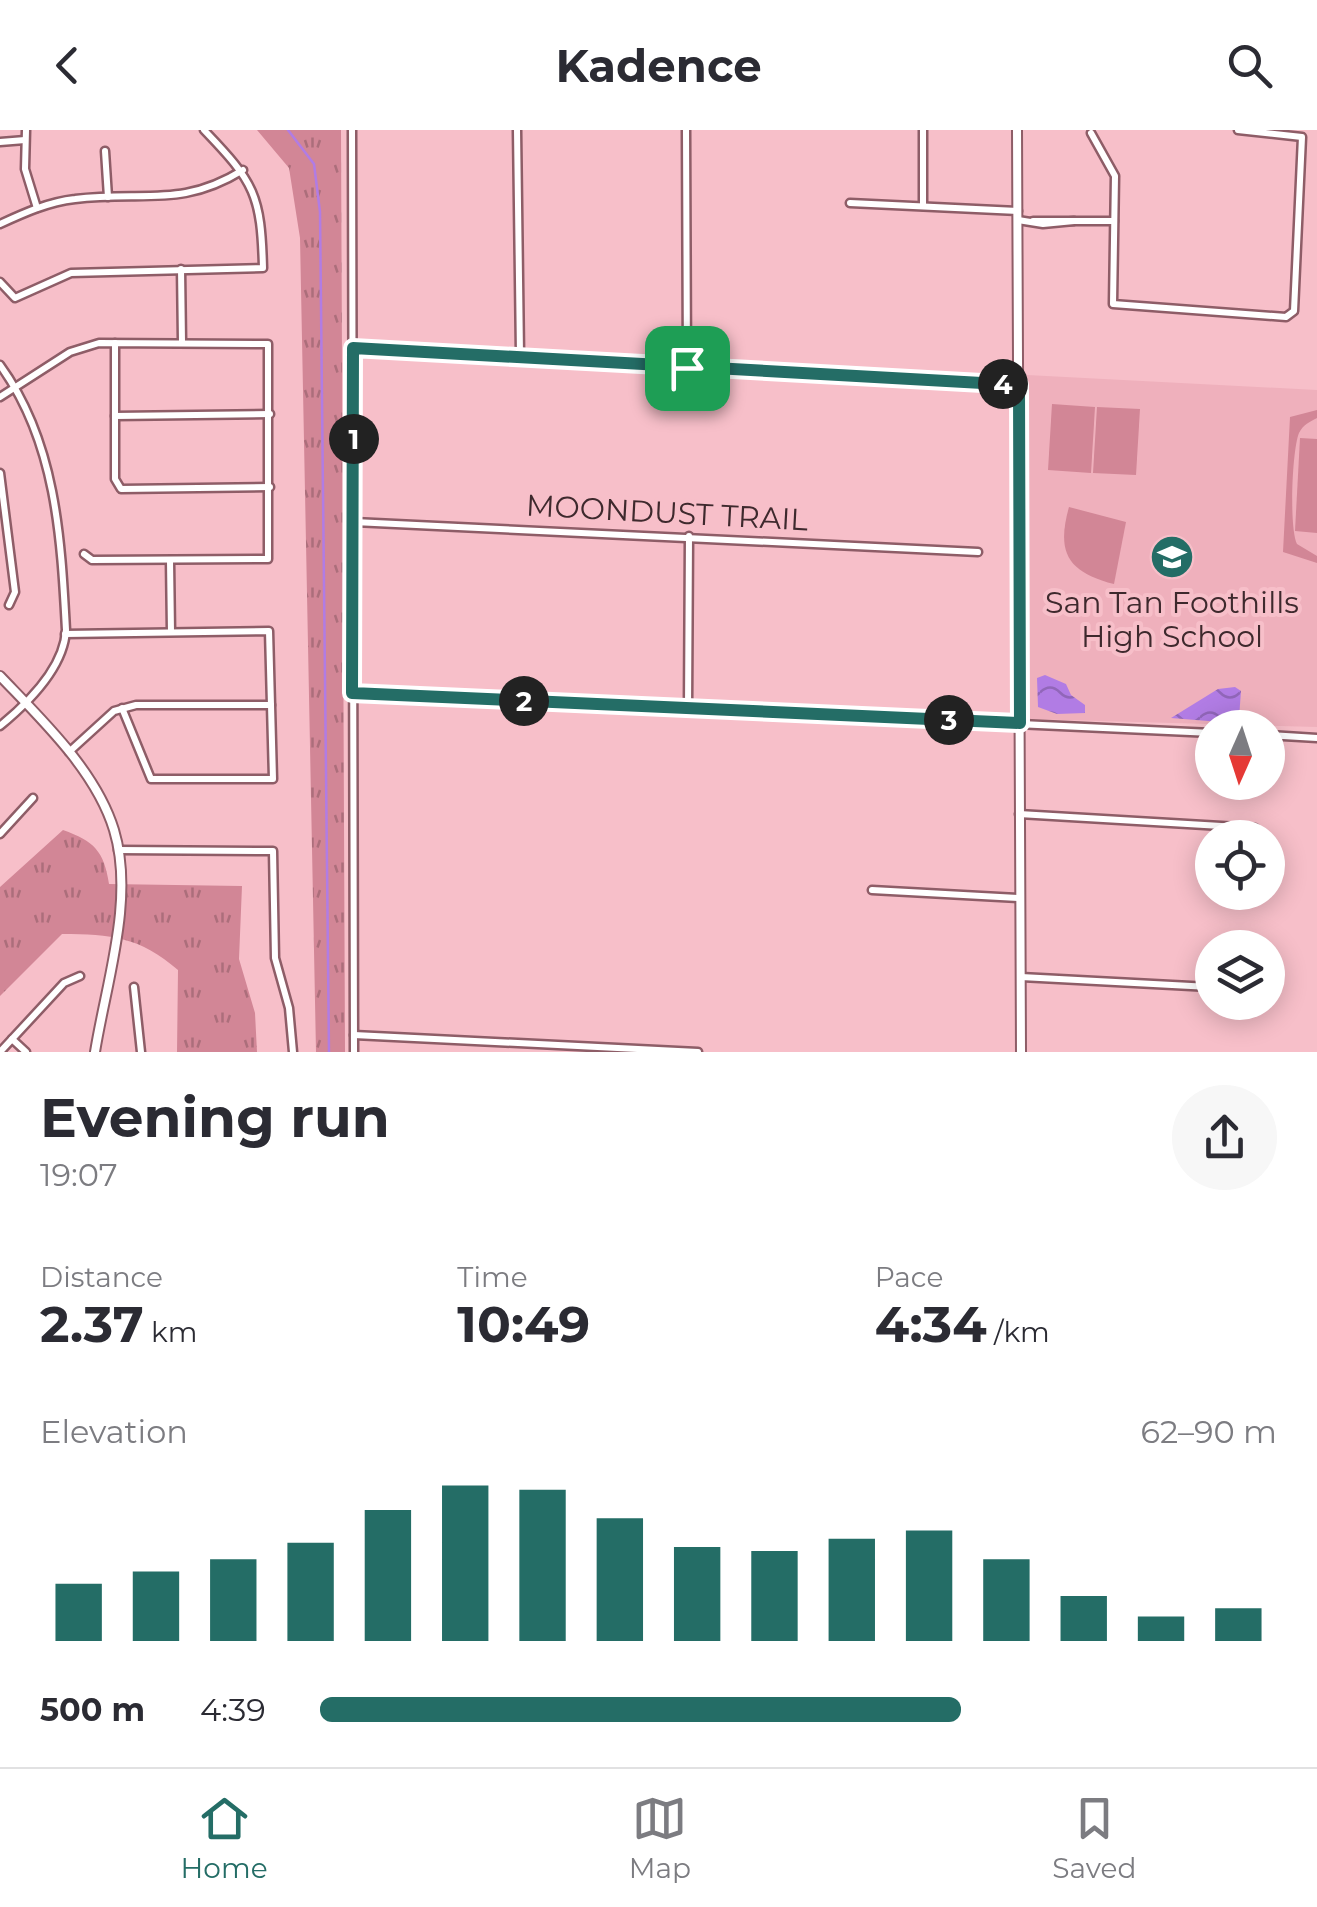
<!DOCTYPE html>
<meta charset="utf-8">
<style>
:root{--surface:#fff;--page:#f7f7f7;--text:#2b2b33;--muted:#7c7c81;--line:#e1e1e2;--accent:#246d66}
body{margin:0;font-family:Montserrat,sans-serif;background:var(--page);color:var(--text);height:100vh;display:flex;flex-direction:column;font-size:38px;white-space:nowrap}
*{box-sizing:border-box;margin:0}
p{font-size:32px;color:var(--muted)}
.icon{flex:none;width:55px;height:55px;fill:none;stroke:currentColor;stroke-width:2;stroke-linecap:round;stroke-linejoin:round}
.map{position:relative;height:922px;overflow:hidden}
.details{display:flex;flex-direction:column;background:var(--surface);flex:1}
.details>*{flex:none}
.needle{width:65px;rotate:183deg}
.buttons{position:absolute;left:1195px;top:580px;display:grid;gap:20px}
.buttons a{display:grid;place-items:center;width:90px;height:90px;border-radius:50%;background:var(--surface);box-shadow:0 5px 25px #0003;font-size:50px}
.pin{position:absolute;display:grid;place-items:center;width:85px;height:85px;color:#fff;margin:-42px;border-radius:20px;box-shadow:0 5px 15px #0006}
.km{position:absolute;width:50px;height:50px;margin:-25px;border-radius:50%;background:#222;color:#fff;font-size:28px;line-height:50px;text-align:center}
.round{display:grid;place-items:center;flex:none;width:105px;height:105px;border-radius:52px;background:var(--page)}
.head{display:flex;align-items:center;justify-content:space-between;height:170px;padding:0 40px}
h1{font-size:55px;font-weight:700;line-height:75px}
.metrics{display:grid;grid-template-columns:repeat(3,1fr);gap:15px;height:170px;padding:10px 40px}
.metrics div{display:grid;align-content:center}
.metrics b{font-size:50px;font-weight:700}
.metrics small{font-size:28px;font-weight:400}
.metrics p{font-size:28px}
.chart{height:280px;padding:20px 40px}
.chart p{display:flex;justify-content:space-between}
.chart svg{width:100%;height:180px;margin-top:10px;stroke:var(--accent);stroke-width:6}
ul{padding:0 40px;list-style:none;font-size:32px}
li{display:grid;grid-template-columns:160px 120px 1fr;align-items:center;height:75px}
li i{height:25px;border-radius:12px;background:var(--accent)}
header{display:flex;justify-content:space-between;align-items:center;height:130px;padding:0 40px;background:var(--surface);font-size:45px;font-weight:700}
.dock{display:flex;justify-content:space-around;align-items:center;height:140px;border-top:2px solid var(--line);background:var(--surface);font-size:28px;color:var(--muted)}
.dock a{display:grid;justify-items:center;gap:5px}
.dock .current{color:var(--accent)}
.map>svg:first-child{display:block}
</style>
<header><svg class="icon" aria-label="back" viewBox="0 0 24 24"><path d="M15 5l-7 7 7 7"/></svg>Kadence<svg class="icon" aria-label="search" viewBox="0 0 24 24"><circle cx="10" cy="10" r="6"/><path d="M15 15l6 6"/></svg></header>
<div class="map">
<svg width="1317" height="922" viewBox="0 0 1317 922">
<defs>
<pattern id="grass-tufts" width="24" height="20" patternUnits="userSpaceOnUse" patternTransform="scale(2.5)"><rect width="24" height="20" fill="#d28696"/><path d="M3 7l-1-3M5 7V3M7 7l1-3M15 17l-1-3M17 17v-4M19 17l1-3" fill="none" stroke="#ac6e7b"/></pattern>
<pattern id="water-waves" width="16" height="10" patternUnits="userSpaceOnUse" patternTransform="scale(2.5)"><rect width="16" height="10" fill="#b17ce4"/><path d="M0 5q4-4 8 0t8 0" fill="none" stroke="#9166b9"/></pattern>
</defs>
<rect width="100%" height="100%" fill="#f7bfc9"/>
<polygon fill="#efb0bc" points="1027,245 1317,260 1317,597 1028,589"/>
<g fill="url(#grass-tufts)">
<polygon points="257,0 341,0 345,922 316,922 300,108 289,38"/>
<path d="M63 700C94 711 104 721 109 754L242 756 239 829 255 883 257 922H177L178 840C140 807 111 804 62 804L0 866V757Z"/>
</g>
<g fill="#d28696">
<polygon points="1052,274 1095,277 1091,343 1048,340"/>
<polygon points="1097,277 1140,279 1136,345 1093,343"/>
<path d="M1317 280V288C1309 292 1303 295 1299 303 1292 320 1289 398 1297 414L1317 426V433L1283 422 1290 287Z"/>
<polygon points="1300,308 1317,309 1317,403 1295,401"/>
<path d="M1069 377 1126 392 1114 454C1068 442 1056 423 1069 377Z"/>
</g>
<g fill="url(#water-waves)">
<polygon points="1045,545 1066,554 1071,565 1085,575 1085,583 1057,584 1038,577 1037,548"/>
<polygon points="1235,557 1241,561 1239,588 1233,593 1171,588 1218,559"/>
</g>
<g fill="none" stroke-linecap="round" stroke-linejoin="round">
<polyline stroke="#b17ce4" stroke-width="2.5" points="288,0 314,34 320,82 329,922"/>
<g stroke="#8e5d67" stroke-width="11">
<g id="minor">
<polyline points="26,0 25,39 37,78"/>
<polyline points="352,0 354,922"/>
<polyline points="517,0 520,224"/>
<polyline points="686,0 687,238"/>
<polyline points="923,0 923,76"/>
<polyline points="1091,3 1115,46 1113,174 1286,187 1294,181 1302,7 1238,0"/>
<polyline points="0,12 25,10"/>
<polyline points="105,21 108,67"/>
<polyline points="850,73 1018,81"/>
<polyline points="1018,90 1043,94 1074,91"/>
<polyline points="1033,91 1114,91"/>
<path d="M0 94C24 83 48 72 75 69 142 60 180 79 243 40"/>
<polyline points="181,139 182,212"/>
<path d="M0 152 15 168 71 143 263 138C261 65 255 53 204 0"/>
<polyline points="115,213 115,349 121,359 270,357"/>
<polyline points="353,218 1019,255"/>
<path d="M0 235C56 312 61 407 66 500 64 538 28 573 0 596"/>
<polyline points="0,267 70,222 99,213 268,214 268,429 92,430 84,424"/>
<polyline points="115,286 270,284"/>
<polyline points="0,343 15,462 9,475"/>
<polyline points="354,392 978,422"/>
<polyline points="170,431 171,502"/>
<polyline points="65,504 269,501 273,649 151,649 122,578"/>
<polyline points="353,563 1212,603"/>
<polyline points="688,578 689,406"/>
<polyline points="1268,605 1317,608"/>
<polyline points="69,622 114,581 136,575 271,575"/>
<polyline points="1019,684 1255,698"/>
<polyline points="0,704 33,668"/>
<polyline points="118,720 273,721 275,828 289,878 293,922"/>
<polyline points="872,760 1020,768"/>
<polyline points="1021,847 1210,857"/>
<polyline points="134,857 141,922"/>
<polyline points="354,905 698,922"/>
<polyline points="12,909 26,922"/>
<polyline points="0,922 64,853 80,846"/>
</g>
</g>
<g stroke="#8e5d67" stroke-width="12">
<g id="tertiary">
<polyline points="1017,0 1021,922"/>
<path d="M0 546C42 590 96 641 114 700 135 769 106 853 95 922"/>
</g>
</g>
<use href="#minor" stroke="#fff" stroke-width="6"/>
<use href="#tertiary" stroke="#fff" stroke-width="8"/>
</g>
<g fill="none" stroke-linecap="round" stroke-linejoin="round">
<g stroke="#fff" stroke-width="20">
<polygon id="route" points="353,218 1019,255 1020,593 352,563"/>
</g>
<use href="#route" stroke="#246d66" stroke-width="12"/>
</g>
<defs>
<g id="school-disc" transform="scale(2.25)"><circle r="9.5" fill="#246d66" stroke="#f7bfc9"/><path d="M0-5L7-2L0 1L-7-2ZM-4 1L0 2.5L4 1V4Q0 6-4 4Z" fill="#fff"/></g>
</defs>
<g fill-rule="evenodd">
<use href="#school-disc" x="1172" y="427"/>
</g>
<g text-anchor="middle" stroke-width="8" stroke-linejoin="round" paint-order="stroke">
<g font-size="30" fill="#3e292d" stroke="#f7bfc9">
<text transform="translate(667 383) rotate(3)" y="10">MOONDUST TRAIL</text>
</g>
<g font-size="30" fill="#3e292d" stroke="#f7bfc9">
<text x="1172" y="483">San Tan Foothills<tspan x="1172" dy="34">High School</tspan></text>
</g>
</g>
</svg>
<div class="buttons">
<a><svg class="needle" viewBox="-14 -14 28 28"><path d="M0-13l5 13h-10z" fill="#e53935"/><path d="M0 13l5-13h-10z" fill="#7c7c81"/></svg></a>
<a><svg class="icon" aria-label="locate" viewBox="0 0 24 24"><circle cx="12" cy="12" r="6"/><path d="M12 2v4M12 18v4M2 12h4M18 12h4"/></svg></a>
<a><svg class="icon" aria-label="layers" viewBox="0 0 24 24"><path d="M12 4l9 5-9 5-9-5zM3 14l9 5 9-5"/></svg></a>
</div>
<div class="pin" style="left:687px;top:238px;background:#1e9e55"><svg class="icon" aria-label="arrive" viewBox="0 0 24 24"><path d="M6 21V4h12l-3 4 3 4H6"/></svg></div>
<b class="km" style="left:354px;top:309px">1</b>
<b class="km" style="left:524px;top:571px">2</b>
<b class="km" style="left:949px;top:590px">3</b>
<b class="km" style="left:1003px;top:254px">4</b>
</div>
<section class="details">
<div class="head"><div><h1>Evening run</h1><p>19:07</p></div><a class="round"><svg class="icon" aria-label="share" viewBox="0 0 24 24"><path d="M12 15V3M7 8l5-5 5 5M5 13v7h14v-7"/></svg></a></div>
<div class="metrics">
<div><p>Distance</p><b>2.37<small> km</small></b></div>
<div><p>Time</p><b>10:49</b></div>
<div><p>Pace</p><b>4:34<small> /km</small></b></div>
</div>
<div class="chart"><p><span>Elevation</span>62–90 m</p>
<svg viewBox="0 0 160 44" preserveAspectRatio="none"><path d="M5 44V30M15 44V27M25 44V24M35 44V20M45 44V12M55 44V6M65 44V7M75 44V14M85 44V21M95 44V22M105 44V19M115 44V17M125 44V24M135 44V33M145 44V38M155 44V36"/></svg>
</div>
<ul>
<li><b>500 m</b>4:39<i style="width:67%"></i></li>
</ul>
</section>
<nav class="dock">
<a class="current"><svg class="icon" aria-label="home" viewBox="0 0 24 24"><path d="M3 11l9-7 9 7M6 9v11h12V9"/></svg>Home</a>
<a><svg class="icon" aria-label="map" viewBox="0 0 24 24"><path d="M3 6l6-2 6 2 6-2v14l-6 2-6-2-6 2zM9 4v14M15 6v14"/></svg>Map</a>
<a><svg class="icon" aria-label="saved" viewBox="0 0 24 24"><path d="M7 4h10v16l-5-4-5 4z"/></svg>Saved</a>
</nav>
